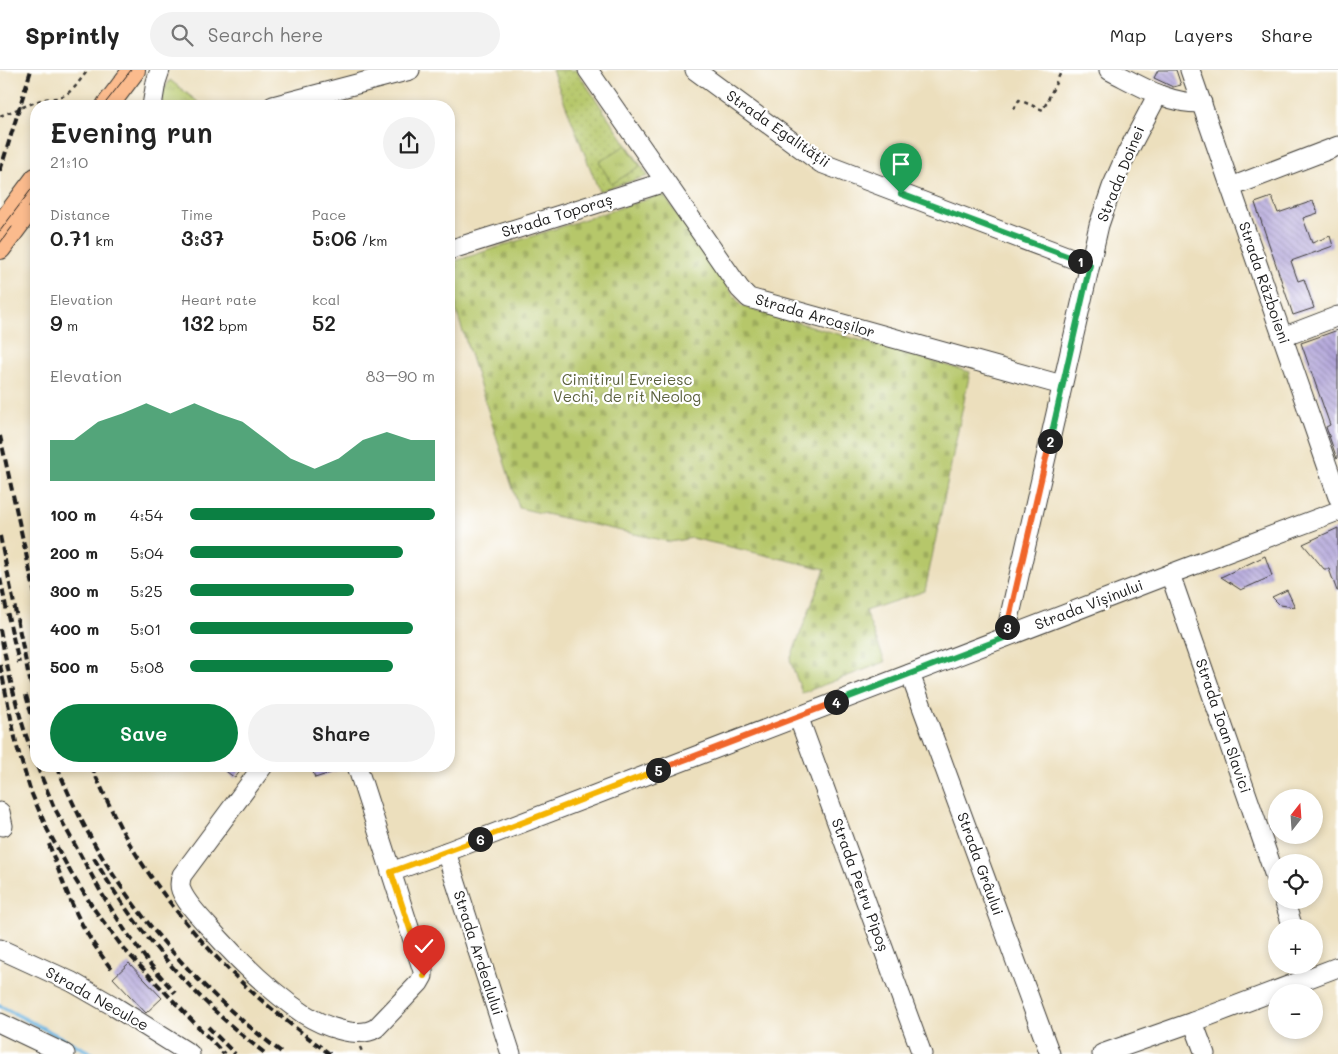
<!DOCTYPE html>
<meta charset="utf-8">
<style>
:root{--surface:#fff;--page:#f2f2f2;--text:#222;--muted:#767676;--line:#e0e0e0;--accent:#0b8043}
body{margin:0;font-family:Mali,sans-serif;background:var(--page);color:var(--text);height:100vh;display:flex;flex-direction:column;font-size:19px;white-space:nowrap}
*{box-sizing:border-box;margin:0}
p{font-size:16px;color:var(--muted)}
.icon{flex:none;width:28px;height:28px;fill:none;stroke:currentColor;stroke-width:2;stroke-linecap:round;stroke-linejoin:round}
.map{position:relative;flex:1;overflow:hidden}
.sheet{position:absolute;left:30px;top:30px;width:425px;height:672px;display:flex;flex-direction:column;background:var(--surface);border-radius:20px;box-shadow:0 2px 8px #0003}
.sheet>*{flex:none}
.needle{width:32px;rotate:17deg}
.buttons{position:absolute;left:1268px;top:719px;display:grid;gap:10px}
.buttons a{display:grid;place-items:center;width:55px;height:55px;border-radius:50%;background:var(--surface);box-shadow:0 2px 8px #0003;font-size:25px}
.pin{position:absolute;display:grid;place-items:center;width:42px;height:42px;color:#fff;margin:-51px -21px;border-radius:50% 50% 50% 0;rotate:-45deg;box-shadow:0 0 5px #0007}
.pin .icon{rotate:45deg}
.km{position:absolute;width:25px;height:25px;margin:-12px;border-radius:50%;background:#222;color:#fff;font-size:14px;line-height:25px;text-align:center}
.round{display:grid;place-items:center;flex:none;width:52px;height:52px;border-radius:26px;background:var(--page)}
.summary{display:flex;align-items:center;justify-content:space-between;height:85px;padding:0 20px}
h1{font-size:28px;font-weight:600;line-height:38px}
.stats{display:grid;grid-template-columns:repeat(3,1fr);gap:8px;height:85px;padding:5px 20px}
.stats div{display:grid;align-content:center}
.stats b{font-size:21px;font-weight:600}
.stats small{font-size:14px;font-weight:400}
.stats p{font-size:14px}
.chart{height:140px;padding:10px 20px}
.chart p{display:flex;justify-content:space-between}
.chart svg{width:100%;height:90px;margin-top:5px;fill:var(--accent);opacity:.7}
.button{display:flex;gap:10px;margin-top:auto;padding:10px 20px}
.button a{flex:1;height:58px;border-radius:30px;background:var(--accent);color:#fff;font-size:20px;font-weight:600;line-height:58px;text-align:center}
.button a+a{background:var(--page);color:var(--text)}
ul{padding:0 20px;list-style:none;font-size:16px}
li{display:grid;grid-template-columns:80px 60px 1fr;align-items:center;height:38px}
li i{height:12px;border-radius:6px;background:var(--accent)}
header{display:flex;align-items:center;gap:30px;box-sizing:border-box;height:70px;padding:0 25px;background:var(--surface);border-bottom:1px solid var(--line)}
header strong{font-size:24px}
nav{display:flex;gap:28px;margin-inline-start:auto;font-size:18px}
.search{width:350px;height:45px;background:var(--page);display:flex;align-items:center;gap:12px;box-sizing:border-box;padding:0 18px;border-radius:28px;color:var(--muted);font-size:19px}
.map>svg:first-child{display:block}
</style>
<header>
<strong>Sprintly</strong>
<div class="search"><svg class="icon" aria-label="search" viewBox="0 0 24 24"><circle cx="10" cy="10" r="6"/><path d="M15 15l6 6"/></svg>Search here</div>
<nav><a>Map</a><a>Layers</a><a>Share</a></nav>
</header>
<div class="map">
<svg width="1338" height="984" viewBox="0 0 1338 984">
<defs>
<pattern id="grass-dots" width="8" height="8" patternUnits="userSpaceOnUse" patternTransform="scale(1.25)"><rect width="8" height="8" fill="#b6c76b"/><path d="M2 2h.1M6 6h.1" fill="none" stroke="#9caa5c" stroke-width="1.8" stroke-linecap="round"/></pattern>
<pattern id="cemetery-stones" width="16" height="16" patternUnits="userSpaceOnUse" patternTransform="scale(1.25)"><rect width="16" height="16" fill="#b6c76b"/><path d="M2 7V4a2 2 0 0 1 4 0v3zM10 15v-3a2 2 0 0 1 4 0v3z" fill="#9caa5c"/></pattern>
<pattern id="park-tufts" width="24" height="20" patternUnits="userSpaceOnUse" patternTransform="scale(1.25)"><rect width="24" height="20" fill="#b6c76b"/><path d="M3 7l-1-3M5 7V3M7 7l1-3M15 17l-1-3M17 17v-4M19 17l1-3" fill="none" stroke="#9caa5c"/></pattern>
<pattern id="building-back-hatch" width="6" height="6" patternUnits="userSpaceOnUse" patternTransform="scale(1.25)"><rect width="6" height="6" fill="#b1a4d9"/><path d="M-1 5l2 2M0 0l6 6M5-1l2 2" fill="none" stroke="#8f85af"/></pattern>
</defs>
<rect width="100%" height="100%" fill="#fff"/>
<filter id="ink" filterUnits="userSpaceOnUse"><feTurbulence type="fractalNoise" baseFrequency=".02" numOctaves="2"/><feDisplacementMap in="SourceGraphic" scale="10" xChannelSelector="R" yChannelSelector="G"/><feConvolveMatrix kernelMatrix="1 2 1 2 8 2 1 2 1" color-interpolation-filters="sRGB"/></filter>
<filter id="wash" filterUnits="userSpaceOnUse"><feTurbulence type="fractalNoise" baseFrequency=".0096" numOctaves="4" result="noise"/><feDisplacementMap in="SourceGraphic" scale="20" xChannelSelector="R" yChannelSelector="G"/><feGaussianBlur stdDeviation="1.12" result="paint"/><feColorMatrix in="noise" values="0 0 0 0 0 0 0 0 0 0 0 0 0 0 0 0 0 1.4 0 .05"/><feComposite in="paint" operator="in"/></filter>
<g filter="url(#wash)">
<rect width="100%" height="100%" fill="#ecdfbd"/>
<polygon fill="url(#grass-dots)" stroke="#697244" points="552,0 576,0 648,106 599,121"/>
<polygon fill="url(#cemetery-stones)" stroke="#697244" points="663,124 741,236 970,302 925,521 865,541 885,592 802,623 790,590 825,499 692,468 670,472 519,438 449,218 449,193"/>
<g fill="url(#park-tufts)" stroke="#697244">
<polygon points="170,10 203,36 162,36 162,23"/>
<polygon points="626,75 640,96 612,114 599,92"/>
</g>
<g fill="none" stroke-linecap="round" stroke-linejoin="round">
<polyline stroke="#65b0dd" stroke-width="4" points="0,936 93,984"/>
</g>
<g id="blocks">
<g fill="url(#building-back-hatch)">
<polygon points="1158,0 1176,0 1181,15 1173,17 1154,8"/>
<polygon points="1272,127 1278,143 1313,131 1318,143 1303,148 1312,173 1330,166 1333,176 1291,191 1298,211 1304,209 1314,238 1293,245 1255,133"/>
<polygon points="1338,260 1338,388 1337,389 1326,357 1330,355 1301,273"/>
<polygon points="1338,458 1338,521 1337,521 1329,499 1324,499 1303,474"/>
<polygon points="1265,486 1272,506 1241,520 1221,507"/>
<polygon points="1287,520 1295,537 1280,535 1272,527"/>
<polygon points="219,696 244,696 235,708"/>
<polygon points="311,696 345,696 345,698 315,708"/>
<polygon points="129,893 162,928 146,943 113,908"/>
</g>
</g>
</g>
<g filter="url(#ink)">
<use href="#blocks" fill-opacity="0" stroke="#3b3934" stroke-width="1"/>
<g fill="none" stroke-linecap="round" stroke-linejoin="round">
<g stroke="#3b3934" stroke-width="21">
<g id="minor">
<polyline points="588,0 740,219 749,228 1062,315"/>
<polyline points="695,0 821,93 1090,195"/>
<path d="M1109 0C1139 15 1168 34 1202 33"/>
<polyline points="1190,0 1338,427"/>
<polyline points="152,36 156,12 160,0"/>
<polyline points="273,36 410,0"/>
<polyline points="1231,117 1338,76"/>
<polyline points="449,180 665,112"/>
<polyline points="1283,267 1338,246"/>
<polyline points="1170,504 1276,809"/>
<polyline points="1005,567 1099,155 1112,117 1126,85 1158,24"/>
<polyline points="910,604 1050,984"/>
<polyline points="798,646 922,984"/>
<path d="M263 696 182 805C180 810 179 814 181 820 186 833 199 846 208 856 237 889 268 920 304 944 321 955 357 970 376 958L419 913 423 906V901L357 696"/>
<polyline points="0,742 3,756"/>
<polyline points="446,782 511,984"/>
<polyline points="391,802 446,782 1170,504 1338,441"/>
<polyline points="1284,830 1293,858"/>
<polyline points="0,879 72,912 112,935 190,984"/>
<polyline points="1193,952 1205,984"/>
<polyline points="0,953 65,984"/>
<polyline points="1102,984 1193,952 1338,897"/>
</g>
</g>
<g stroke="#3b3934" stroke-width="24">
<g id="major">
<polyline points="107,36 134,0"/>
<polyline points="0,157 36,109"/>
<polyline points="0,178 23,147"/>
</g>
</g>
<g stroke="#3b3934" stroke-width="2.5" stroke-dasharray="4 4" stroke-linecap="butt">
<polyline points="1014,39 1019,30 1043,40 1062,0"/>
<polyline points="0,46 43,29 58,28 67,24 75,17 88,0"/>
<polyline points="360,977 363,984"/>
</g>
<use href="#minor" stroke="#fff" stroke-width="19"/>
<use href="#major" stroke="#fbbb8d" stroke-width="22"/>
<g stroke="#1c1c1c" stroke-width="1">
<polyline points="103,36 131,0"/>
<polyline points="0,161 36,113"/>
<polyline points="0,173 12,157"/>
</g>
<g stroke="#1c1c1c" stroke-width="4" stroke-dasharray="8 4" stroke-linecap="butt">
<polyline points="0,101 31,0"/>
<polyline points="0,366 36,529"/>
<polyline points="0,466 28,602 36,634"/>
<polyline points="0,508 6,537 19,593"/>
<path d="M0 559C8 604 19 650 36 693"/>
<polyline points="0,595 17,677 31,722 47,759 71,803 94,839 123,878 224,984"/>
<polyline points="26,625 36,661"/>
<polyline points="37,696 54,737 102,824 124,859 149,893 175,923"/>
<path d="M57 696C103 813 184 909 284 984"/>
<path d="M91 696C103 721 114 747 128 771 156 818 192 863 231 902 261 932 295 958 330 984"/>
<path d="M49 774C59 802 69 831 84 858 92 873 102 886 112 900"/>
<path d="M94 788C135 861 199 934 266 984"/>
<polyline points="208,957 235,984"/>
</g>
</g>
</g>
<g fill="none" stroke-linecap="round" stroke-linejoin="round" filter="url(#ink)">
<g stroke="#fff" stroke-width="10">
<polyline id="split-1" points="901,124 1080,191"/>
</g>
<g stroke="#fff" stroke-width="10">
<polyline id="split-2" points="1050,371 1090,195 1080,191"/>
</g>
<g stroke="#fff" stroke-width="10">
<polyline id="split-3" points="1007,557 1050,371"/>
</g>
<g stroke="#fff" stroke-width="10">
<polyline id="split-4" points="836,632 1004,568 1007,557"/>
</g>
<g stroke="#fff" stroke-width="10">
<polyline id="split-5" points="658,700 836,632"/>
</g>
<g stroke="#fff" stroke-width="10">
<polyline id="split-6" points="480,769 658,700"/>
</g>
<g stroke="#fff" stroke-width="10">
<polyline id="split-7" points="424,906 424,901 391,802 480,769"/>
</g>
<use href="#split-1" stroke="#22a559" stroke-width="6"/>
<use href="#split-2" stroke="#22a559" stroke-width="6"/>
<use href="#split-3" stroke="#f0652b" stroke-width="6"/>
<use href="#split-4" stroke="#22a559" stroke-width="6"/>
<use href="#split-5" stroke="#f0652b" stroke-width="6"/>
<use href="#split-6" stroke="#f5b400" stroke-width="6"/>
<use href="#split-7" stroke="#f5b400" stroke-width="6"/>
</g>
<g text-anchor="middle" stroke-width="4.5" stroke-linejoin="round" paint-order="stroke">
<g font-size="15" fill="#1c1c1c" stroke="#fff">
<text transform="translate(778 59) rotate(35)" y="5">Strada Egalității</text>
<text transform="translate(1121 104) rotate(-68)" y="5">Strada Doinei</text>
<text transform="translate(557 146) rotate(-17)" y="5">Strada Toporaș</text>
<text transform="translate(1264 213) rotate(71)" y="5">Strada Războieni</text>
<text transform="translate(815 246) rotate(16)" y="5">Strada Arcașilor</text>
<text transform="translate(1089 535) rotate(-21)" y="5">Strada Vișinului</text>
<text transform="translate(1223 656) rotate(71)" y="5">Strada Ioan Slavici</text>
<text transform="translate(980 794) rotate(70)" y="5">Strada Grâului</text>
<text transform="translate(860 815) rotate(70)" y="5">Strada Petru Pipoș</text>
<text transform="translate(478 883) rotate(72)" y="5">Strada Ardealului</text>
<text transform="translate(97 929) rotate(29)" y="5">Strada Neculce</text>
</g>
<g font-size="15" fill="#5a603c" stroke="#fff">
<text x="627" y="315">Cimitirul Evreiesc<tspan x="627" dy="17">Vechi, de rit Neolog</tspan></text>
</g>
</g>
</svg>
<div class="buttons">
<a><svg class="needle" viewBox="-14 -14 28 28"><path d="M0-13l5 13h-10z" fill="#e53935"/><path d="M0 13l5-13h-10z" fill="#767676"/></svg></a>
<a><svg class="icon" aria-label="locate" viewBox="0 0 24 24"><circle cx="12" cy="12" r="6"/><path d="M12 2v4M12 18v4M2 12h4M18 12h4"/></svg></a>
<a>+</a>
<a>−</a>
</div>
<div class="pin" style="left:901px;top:124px;background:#1e9e55"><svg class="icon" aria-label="arrive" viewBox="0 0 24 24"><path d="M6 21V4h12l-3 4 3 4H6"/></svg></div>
<div class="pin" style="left:424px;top:906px;background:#d93025"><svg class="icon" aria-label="check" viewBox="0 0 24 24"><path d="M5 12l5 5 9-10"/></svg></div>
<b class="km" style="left:1080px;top:191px">1</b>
<b class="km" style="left:1050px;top:371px">2</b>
<b class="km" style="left:1007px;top:557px">3</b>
<b class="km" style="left:836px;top:632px">4</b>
<b class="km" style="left:658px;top:700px">5</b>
<b class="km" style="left:480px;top:769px">6</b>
<section class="sheet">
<div class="summary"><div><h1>Evening run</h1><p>21:10</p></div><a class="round"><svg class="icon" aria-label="share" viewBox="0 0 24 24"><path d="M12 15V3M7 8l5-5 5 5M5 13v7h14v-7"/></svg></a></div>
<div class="stats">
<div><p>Distance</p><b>0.71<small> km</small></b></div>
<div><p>Time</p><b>3:37</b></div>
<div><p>Pace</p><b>5:06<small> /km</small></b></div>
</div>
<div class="stats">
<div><p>Elevation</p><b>9<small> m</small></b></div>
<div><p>Heart rate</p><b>132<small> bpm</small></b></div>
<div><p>kcal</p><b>52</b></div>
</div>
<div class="chart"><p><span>Elevation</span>83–90 m</p>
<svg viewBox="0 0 160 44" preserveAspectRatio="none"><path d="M0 44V24L10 24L20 15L30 11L40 6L50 11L60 6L70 11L80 15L90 24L100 33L110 38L120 33L130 24L140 20L150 24L160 24V44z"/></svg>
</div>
<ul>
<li><b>100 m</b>4:54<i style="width:100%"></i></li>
<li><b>200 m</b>5:04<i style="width:87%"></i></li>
<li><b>300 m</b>5:25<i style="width:67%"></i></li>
<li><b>400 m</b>5:01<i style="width:91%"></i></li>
<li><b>500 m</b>5:08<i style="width:83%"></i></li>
</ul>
<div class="button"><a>Save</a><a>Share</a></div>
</section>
</div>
